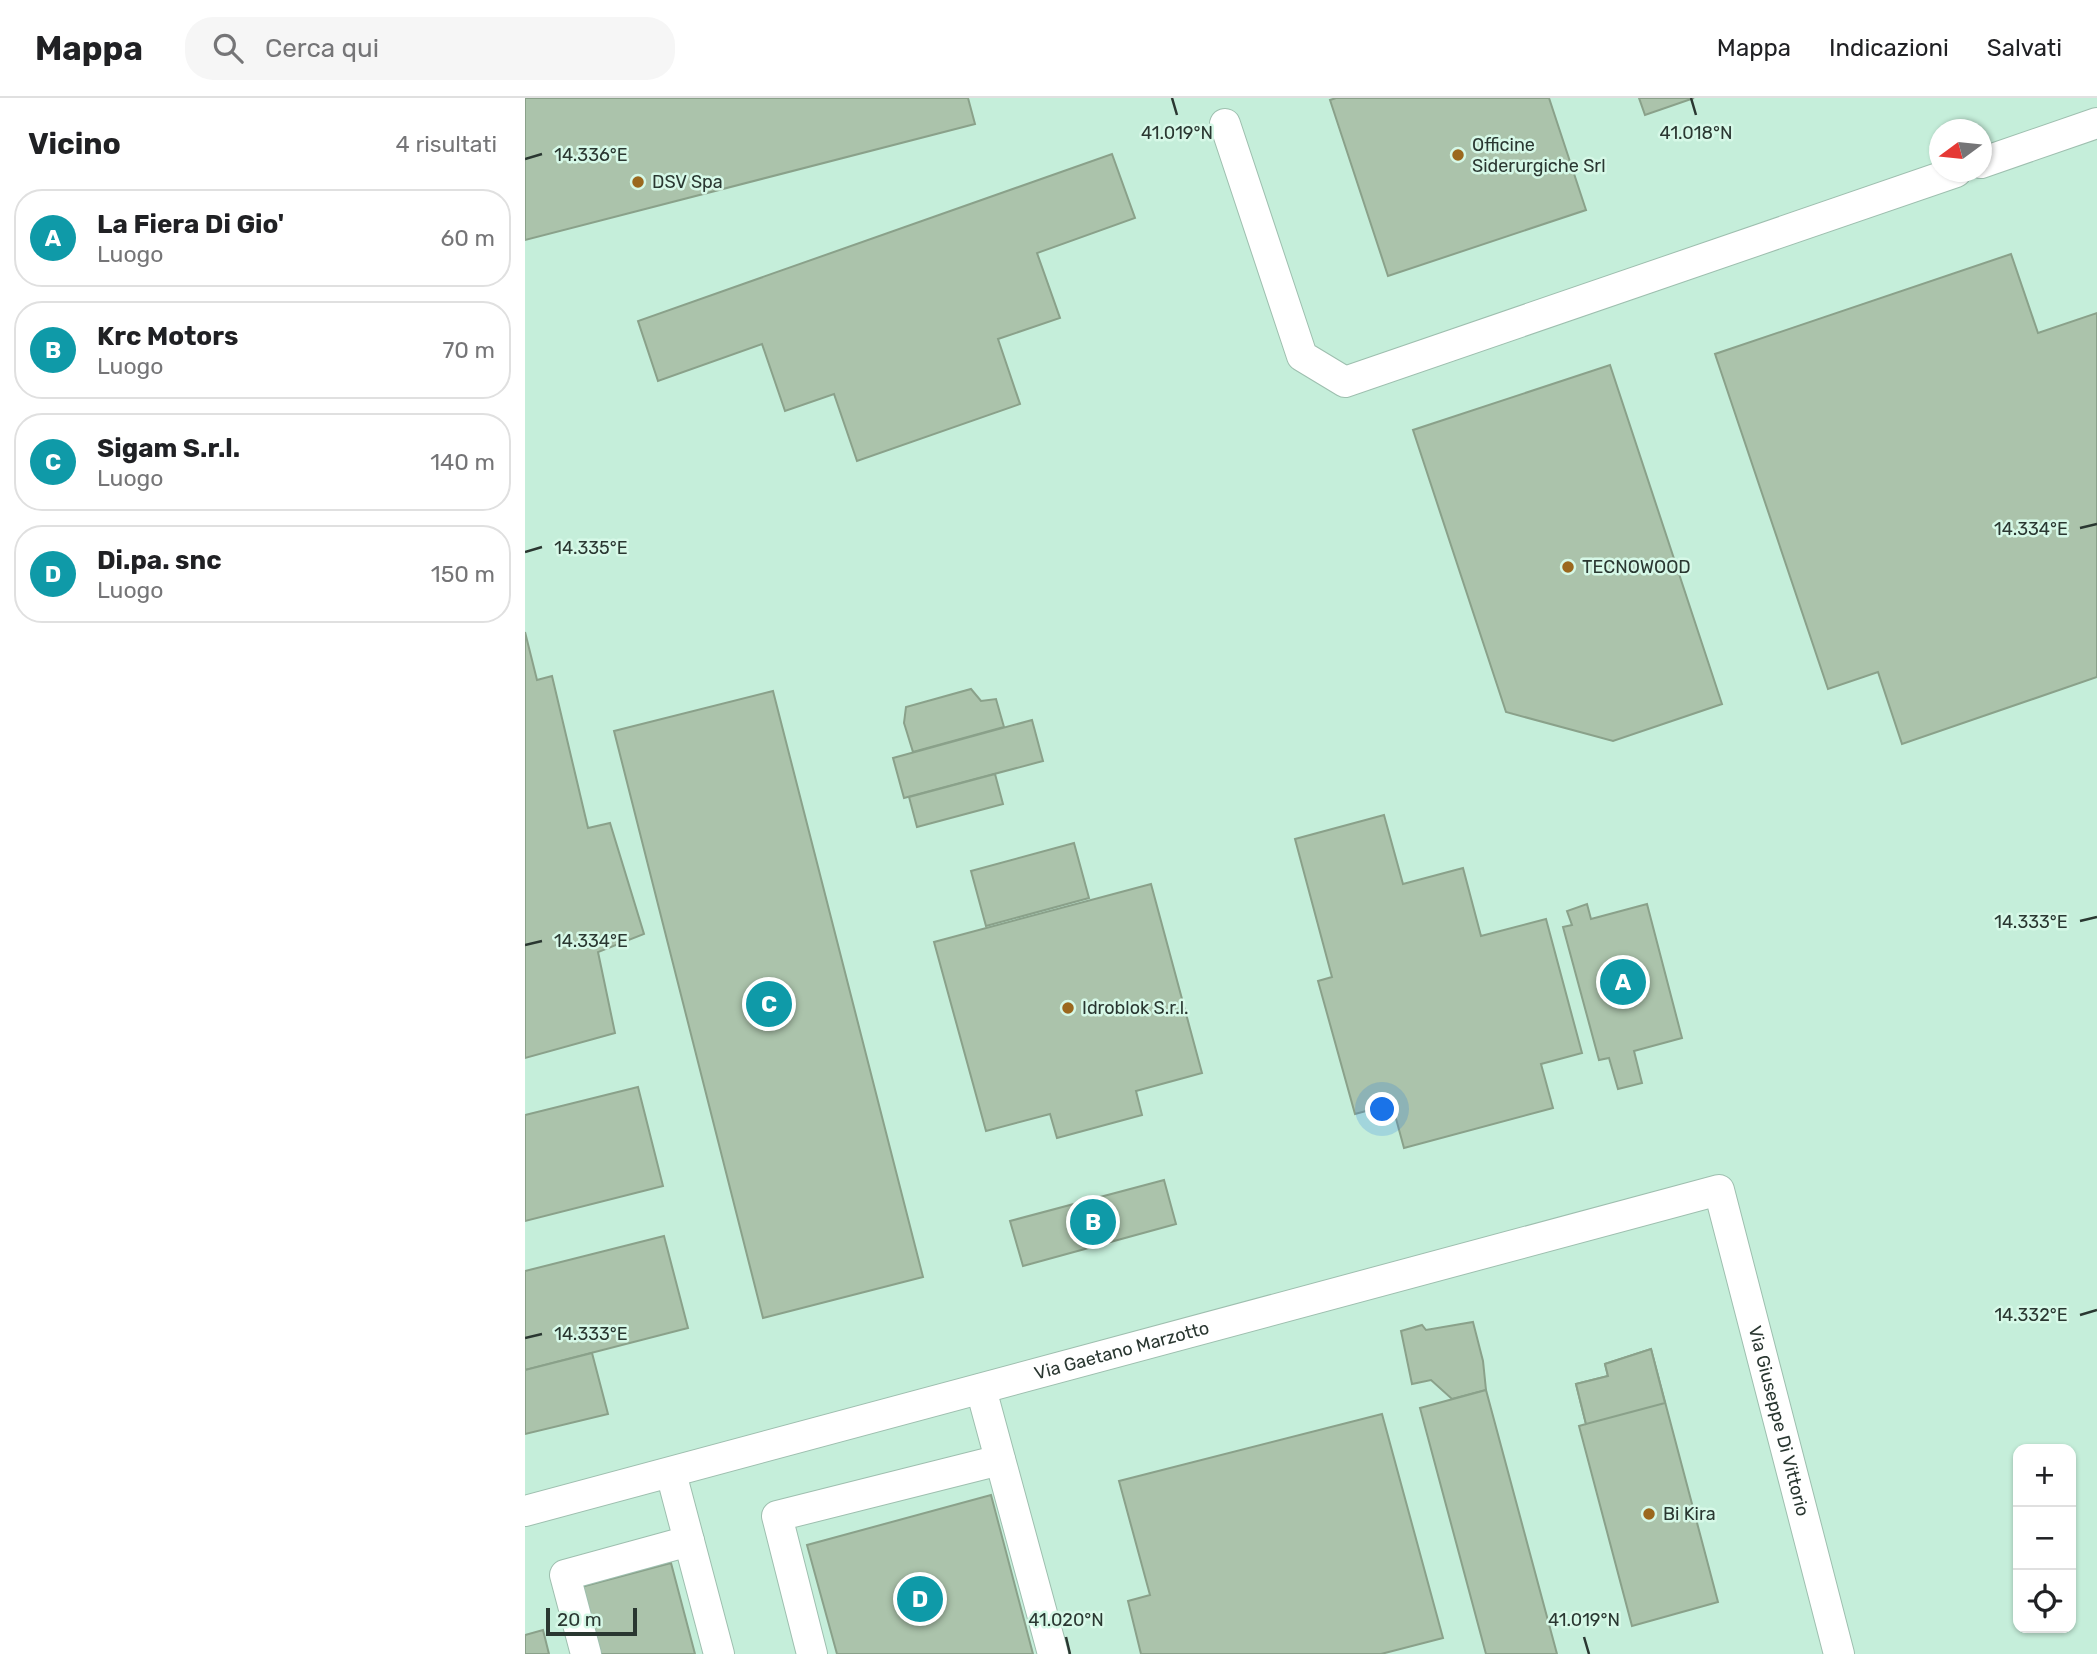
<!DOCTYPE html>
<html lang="it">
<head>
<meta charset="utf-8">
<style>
  :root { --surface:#fff; --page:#f6f6f6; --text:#202124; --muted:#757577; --line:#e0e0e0; --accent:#9b681e }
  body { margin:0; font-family:Rubik,sans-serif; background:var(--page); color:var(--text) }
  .controls { position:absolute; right:21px; bottom:21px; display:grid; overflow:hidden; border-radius:14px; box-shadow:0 2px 5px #0004 }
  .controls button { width:63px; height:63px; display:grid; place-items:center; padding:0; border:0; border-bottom:2px solid var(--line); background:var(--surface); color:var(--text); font:35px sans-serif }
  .compass { position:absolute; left:1404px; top:21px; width:63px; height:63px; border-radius:50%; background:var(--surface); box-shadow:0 2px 5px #0004; rotate:255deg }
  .scale { position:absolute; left:21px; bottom:18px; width:91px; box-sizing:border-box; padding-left:7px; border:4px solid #2a3731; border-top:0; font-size:19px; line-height:24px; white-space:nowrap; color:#2a3731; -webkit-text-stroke:5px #d6f8e7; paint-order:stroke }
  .you { position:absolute; left:858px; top:1012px; width:24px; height:24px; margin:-18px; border:5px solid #fff; border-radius:50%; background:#1a73e8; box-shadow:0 0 0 10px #1a73e833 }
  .badge { display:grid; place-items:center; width:46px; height:46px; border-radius:50%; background:var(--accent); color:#fff; font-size:23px; font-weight:700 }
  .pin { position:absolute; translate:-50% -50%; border:4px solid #fff; box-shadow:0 2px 7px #0006 }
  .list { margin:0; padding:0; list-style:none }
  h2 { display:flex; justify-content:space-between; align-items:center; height:91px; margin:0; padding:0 28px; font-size:30px }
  h2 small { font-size:23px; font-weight:400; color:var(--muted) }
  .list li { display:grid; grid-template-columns:46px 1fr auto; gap:21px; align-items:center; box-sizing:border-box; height:98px; margin:0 14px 14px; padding:0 14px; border:2px solid var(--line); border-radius:28px }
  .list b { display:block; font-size:26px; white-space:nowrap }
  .list p { margin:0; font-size:23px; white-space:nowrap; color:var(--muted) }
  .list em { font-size:23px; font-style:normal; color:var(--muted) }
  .icon { flex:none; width:38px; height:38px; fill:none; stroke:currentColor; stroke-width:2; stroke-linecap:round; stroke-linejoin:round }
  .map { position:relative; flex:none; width:1572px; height:1556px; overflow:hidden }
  header { display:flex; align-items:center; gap:42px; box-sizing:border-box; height:98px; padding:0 35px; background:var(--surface); border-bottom:2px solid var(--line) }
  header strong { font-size:33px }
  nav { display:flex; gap:38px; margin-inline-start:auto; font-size:24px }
  .search { width:490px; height:63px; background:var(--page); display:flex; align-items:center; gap:18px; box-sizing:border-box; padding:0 24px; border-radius:28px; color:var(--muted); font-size:26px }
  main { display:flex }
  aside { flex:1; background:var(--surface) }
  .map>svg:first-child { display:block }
</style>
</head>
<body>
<header>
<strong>Mappa</strong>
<div class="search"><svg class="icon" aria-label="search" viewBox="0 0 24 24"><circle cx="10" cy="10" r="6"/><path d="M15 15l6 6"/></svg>Cerca qui</div>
<nav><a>Mappa</a><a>Indicazioni</a><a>Salvati</a></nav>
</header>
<main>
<aside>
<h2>Vicino<small>4 risultati</small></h2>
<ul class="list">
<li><span class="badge" style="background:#0f9aa8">A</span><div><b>La Fiera Di Gio'</b><p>Luogo</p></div><em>60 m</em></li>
<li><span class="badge" style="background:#0f9aa8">B</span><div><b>Krc Motors</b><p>Luogo</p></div><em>70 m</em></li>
<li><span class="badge" style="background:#0f9aa8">C</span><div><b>Sigam S.r.l.</b><p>Luogo</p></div><em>140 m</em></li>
<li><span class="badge" style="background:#0f9aa8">D</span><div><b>Di.pa. snc</b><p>Luogo</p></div><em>150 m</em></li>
</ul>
</aside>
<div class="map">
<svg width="1572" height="1556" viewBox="0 0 1572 1556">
  <rect width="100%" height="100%" fill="#d6f8e7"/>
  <!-- built -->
  <path fill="#c5eeda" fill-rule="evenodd" d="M0,0H1572V1556H0ZM1414,32H1456V74H1414ZM1493,1351H1546V1530H1493Z"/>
  <!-- building -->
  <g fill="#abc3ab" stroke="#8aa18a" stroke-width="2">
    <path d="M0,0H443L450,26L0,142Z"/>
    <path d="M811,0H1024L1061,112L863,178L805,2Z"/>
    <path d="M1114,0H1169L1120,17Z"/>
    <path d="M587,56L610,120L512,155L535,220L473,241L495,306L332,363L309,296L260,313L237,246L133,283L113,223Z"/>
    <path d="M1486,156L1513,235L1572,215V579L1377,646L1353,574L1303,591L1190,256Z"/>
    <path d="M1085,267L1197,606L1088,643L981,614L888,332Z"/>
    <path d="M0,534L12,582L27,578L63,730L85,725L119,836L73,854L90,935L0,960Z"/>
    <path d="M446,591L456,603L471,601L479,629L388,654L379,625L381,609Z"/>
    <path d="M248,593L398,1179L238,1220L89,633Z"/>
    <path d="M507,622L518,663L379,700L368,660Z"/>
    <path d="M470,676L478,706L392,729L384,699Z"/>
    <path d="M859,717L878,786L938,770L956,838L1021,821L1057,955L1016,966L1028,1010L879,1050L867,1006L830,1016L793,883L807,879L770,741Z"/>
    <path d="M549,745L564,800L461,828L446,773Z"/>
    <path d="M626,786L677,975L611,993L617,1017L532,1040L525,1016L461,1033L409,844Z"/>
    <path d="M1062,806L1066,821L1122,806L1157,940L1109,953L1117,985L1093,991L1084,960L1074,962L1038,829L1047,827L1042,813Z"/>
    <path d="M113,989L138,1088L0,1123V1017Z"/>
    <path d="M639,1082L651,1126L498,1168L485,1123Z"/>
    <path d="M139,1138L163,1230L0,1272V1173Z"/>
    <path d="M948,1224L958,1263L961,1292L927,1301L906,1282L887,1286L876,1233L897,1227L901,1232Z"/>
    <path d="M1126,1251L1193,1504L1107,1528L1054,1328L1061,1326L1051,1286L1083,1278L1080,1266Z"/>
    <path d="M1126,1251L1140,1305L1061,1326L1051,1286L1083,1278L1080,1266Z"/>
    <path d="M67,1255L83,1316L0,1336V1272Z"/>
    <path d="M961,1292L1032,1556H961L895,1310Z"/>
    <path d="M857,1316L918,1540L856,1556H616L603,1503L625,1497L594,1383Z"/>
    <path d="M466,1397L508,1556H312L282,1447Z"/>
    <path d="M146,1465L170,1556H74L56,1489Z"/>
    <path d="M18,1532L24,1556H0V1537Z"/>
  </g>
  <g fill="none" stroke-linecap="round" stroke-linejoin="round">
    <defs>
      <g id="minor">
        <path d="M700,26L777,258L820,284L1431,74"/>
        <path d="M1456,65L1572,25"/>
        <path d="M456,1291L528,1556"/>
        <path d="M146,1375L194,1556"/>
        <path id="s1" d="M0,1413L1194,1092L1314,1556"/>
        <path d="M61,1556L40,1477L164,1443"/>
        <path d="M287,1556L252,1418L475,1362"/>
      </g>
    </defs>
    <!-- minor casing -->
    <use href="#minor" stroke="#9ebfaf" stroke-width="32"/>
    <!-- minor -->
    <use href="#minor" stroke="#fff" stroke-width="30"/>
  </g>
  <!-- ticks -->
  <path fill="none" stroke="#2a3731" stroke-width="2.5" d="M647,0L652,17M1166,0L1171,17M0,61L17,56M1555,430L1572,426M0,454L17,449M1555,823L1572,819M0,847L17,843M1555,1217L1572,1212M0,1240L17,1236M541,1539L545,1556M1059,1539L1064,1556"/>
  <!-- markers -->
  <g fill="#9b681e" stroke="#d6f8e7" stroke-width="2.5">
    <circle cx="933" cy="57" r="7"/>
    <circle cx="113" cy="84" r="7"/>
    <circle cx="1043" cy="469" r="7"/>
    <circle cx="543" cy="910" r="7"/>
    <circle cx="1124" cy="1416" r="7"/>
  </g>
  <g text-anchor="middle" stroke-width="5" stroke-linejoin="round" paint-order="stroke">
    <!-- poi labels -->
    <g font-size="18" fill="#2a3731" stroke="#d6f8e7" text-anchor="start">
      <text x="947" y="53">Officine<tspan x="947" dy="21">Siderurgiche Srl</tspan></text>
      <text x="127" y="90">DSV Spa</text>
      <text x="1057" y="475">TECNOWOOD</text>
      <text x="557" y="916">Idroblok S.r.l.</text>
      <text x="1138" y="1422">Bi Kira</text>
    </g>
    <!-- street labels -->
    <g font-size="18" fill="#2a3731" stroke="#d6f8e7">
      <text dy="6" stroke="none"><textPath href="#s1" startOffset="618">Via Gaetano Marzotto</textPath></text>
      <text dy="6" stroke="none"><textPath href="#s1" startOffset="1475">Via Giuseppe Di Vittorio</textPath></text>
    </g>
  </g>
  <g font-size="18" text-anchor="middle" fill="#2a3731" stroke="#d6f8e7" stroke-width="5" stroke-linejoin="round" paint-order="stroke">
    <text x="652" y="41">41.019°N</text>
    <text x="1171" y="41">41.018°N</text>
    <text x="66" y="63">14.336°E</text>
    <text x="1506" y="437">14.334°E</text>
    <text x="66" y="456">14.335°E</text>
    <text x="1506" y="830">14.333°E</text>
    <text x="66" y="849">14.334°E</text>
    <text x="1506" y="1223">14.332°E</text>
    <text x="66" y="1242">14.333°E</text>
    <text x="541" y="1528">41.020°N</text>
    <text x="1059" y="1528">41.019°N</text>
  </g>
</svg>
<div class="controls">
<button>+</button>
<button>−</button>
<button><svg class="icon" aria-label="locate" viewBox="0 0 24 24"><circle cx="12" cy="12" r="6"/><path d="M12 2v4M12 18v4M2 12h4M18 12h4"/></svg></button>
</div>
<svg class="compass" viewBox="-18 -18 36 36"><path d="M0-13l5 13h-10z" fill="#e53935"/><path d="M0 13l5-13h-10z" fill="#757577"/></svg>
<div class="scale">20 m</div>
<div class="you"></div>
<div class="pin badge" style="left:1098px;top:884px;background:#0f9aa8">A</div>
<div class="pin badge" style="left:568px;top:1124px;background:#0f9aa8">B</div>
<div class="pin badge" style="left:244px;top:906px;background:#0f9aa8">C</div>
<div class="pin badge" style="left:395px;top:1501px;background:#0f9aa8">D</div>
</div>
</main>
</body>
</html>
